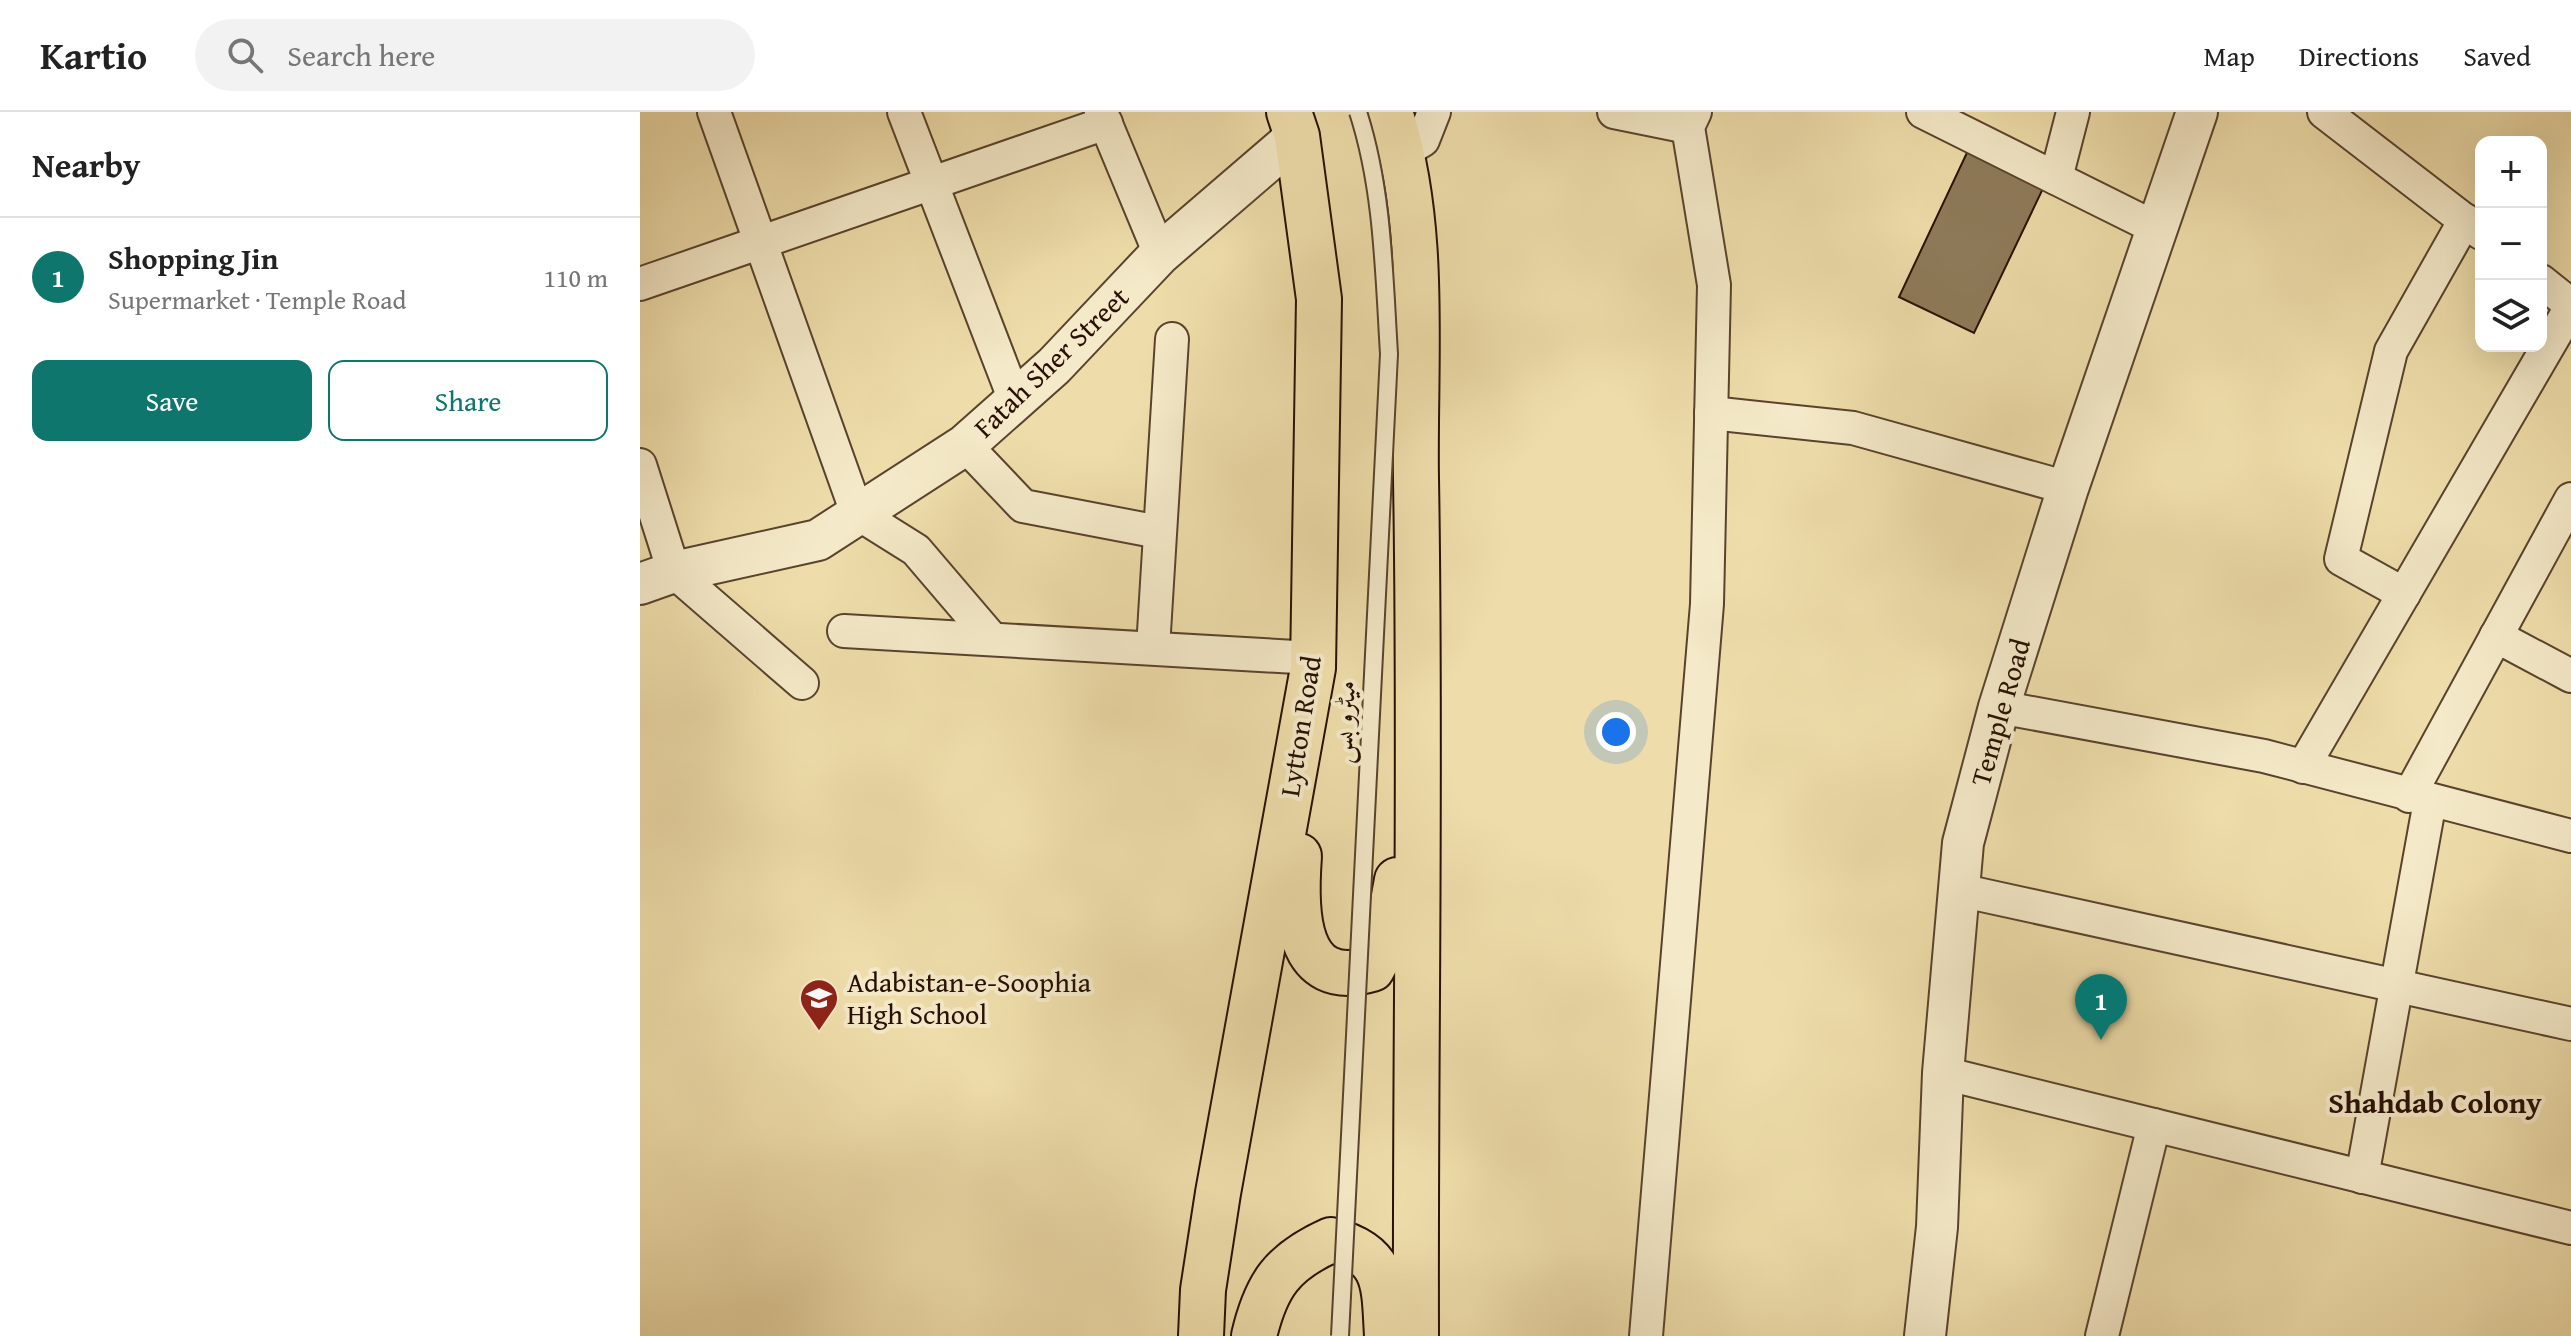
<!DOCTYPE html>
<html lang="en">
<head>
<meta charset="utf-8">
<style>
  :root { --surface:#fff; --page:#f2f2f2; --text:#222; --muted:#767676; --line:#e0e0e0; --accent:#0f766e }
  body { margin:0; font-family:"Gentium Book Plus",Amiri,serif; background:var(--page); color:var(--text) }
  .controls { position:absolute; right:24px; top:24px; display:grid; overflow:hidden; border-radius:16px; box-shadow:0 8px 32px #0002 }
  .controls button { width:72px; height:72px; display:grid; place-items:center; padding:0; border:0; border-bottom:2px solid var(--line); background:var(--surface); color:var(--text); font:40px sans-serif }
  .you { position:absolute; left:976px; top:620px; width:28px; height:28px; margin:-20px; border:6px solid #fff; border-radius:50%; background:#1a73e8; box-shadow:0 0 0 12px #1a73e833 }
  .badge { display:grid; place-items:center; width:52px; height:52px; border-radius:50%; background:var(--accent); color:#fff; font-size:26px; font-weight:700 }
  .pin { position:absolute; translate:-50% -66px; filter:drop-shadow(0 2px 4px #0008) }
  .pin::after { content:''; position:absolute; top:42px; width:28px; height:24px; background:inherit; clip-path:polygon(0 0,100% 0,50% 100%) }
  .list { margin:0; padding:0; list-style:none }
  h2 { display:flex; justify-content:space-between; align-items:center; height:104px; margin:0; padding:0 32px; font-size:34px }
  h2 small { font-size:26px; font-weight:400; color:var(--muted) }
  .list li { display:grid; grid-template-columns:52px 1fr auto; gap:24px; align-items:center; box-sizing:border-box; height:120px; padding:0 32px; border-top:2px solid var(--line) }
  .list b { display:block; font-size:30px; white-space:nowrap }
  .list p { margin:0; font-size:26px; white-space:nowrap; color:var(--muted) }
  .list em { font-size:26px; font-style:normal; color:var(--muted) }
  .actions { display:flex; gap:16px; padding:24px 32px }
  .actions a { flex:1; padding:18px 0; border:2px solid var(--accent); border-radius:16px; text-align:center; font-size:28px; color:var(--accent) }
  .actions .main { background:var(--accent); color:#fff }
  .icon { flex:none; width:44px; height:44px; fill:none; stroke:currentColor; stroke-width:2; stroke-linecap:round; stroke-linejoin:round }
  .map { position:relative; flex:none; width:1931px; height:1224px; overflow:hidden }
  header { display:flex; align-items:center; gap:48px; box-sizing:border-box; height:112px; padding:0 40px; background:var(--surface); border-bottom:2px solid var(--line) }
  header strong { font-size:38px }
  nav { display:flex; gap:44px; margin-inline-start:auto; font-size:28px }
  .search { width:560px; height:72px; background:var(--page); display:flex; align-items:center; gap:20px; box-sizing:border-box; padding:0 28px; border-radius:44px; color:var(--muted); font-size:30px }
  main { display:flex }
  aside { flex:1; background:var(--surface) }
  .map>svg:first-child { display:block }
</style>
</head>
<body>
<header>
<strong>Kartio</strong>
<div class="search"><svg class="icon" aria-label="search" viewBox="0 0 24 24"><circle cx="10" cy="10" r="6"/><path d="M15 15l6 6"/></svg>Search here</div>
<nav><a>Map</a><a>Directions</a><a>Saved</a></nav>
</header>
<main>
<aside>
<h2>Nearby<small></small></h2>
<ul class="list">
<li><span class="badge">1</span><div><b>Shopping Jin</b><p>Supermarket · Temple Road</p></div><em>110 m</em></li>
</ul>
<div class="actions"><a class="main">Save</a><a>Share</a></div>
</aside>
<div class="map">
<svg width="1931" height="1224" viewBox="0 0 1931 1224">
  <rect width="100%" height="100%" fill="#eda"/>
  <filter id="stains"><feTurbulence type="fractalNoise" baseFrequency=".0025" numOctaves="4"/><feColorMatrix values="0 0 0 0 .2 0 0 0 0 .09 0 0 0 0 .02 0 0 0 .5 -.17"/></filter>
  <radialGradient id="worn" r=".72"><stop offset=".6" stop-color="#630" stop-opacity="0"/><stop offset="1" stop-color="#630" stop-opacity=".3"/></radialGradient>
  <!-- building -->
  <path fill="#8e7b5a" stroke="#271003" stroke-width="2" d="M1332,30L1408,66L1334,221L1259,185Z"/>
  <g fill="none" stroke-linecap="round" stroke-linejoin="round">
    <defs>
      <g id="minor">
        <path d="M74,0L217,401L276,438L352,527"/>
        <path d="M264,0L376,291"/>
        <path d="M461,0L520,142"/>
        <path d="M974,0L1048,15"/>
        <path d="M1283,0L1516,116"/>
        <path d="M1684,0L1841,121"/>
        <path d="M763,40L783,28L794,0"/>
        <path d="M1416,66L1433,0"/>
        <path d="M1901,169L1931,193"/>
        <path d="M0,172L466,11"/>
        <path d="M1071,301L1213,316L1428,376"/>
        <path d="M325,333L383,394L519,420"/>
        <path d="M0,353L34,460L162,571"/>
        <path d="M1764,482L1701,447L1751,239L1825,108"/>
        <path d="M204,519L673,546"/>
        <path d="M1856,524L1931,564"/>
        <path d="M513,536L532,227"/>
        <path d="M1359,595L1624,644L1931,724"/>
        <path d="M1663,655L1931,195"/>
        <path d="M1769,684L1931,387"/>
        <path d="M1319,778L1931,912"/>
        <path d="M1303,961L1931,1116"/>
        <path d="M1722,1065L1790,689"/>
        <path d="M1006,1224L1067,492L1074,173L1048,15L1055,0"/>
        <path d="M1462,1224L1514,1013"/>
      </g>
      <g id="tertiary">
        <path d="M0,472L34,460L178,428L325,333L414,254L520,142L657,24"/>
        <path d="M1285,1224L1297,1115L1303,961L1323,731L1359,595L1428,376L1557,0"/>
      </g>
      <g id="primary">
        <path d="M750,0C788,115 774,247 776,367C781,653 775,938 776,1224"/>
        <path d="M659,744C655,797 654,880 732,857L745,833L757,768"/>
        <path d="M561,1224L563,1178L578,1081L673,556L679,187L657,24L649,0"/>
        <path d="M614,1224C626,1173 642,1150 691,1128C748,1142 744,1174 747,1224"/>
      </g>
    </defs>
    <!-- minor casing -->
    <use href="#minor" stroke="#59432d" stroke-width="36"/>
    <!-- tertiary casing -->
    <use href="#tertiary" stroke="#59432d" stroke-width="44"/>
    <!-- primary casing -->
    <use href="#primary" stroke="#271003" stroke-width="48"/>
    <!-- minor -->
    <use href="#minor" stroke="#f4e9c8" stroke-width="32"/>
    <!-- tertiary -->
    <use href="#tertiary" stroke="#f4e9c8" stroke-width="40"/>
    <!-- primary -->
    <use href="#primary" stroke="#eda" stroke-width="44"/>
    <defs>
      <path id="service-bridge" d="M700,1224L749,242C744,162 743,77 718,0"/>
    </defs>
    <!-- service-bridge casing -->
    <use href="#service-bridge" stroke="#59432d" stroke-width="20" stroke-linecap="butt"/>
    <!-- service-bridge -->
    <use href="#service-bridge" stroke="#f4e9c8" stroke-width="16"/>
  </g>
  <!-- icons -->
  <defs>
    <symbol id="school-pin" viewBox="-11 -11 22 30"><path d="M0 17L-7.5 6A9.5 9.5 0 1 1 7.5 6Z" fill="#8f2418" stroke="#f4e9c8"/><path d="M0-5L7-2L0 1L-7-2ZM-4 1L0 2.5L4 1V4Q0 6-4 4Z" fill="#fff"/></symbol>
  </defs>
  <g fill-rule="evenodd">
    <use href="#school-pin" x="157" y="864" width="44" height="60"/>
  </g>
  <g text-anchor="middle" stroke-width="8" stroke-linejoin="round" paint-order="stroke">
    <!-- street labels -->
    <g font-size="28" fill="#271003" stroke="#f4e9c8">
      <text transform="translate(411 250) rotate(-44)" y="10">Fatah Sher Street</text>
      <text transform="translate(1360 600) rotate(-74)" y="10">Temple Road</text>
      <text transform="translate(703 610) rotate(-87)" y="10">میٹرو بس</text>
      <text transform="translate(660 614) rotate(-81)" y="10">Lytton Road</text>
    </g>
    <!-- poi labels -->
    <g font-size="28" fill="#271003" stroke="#f4e9c8" text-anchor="start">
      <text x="207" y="880">Adabistan-e-Soophia<tspan x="207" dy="32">High School</tspan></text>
    </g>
    <!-- neighbourhood labels -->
    <g font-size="30" font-weight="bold" fill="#271003" stroke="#f4e9c8">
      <text x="1795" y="1001">Shahdab Colony</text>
    </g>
  </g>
  <rect width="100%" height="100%" filter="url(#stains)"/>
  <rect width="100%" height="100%" fill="url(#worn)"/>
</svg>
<div class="controls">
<button>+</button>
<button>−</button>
<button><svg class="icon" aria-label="layers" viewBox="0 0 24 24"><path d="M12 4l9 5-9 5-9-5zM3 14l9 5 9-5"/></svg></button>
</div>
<div class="you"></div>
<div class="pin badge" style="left:1461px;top:928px">1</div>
</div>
</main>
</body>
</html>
